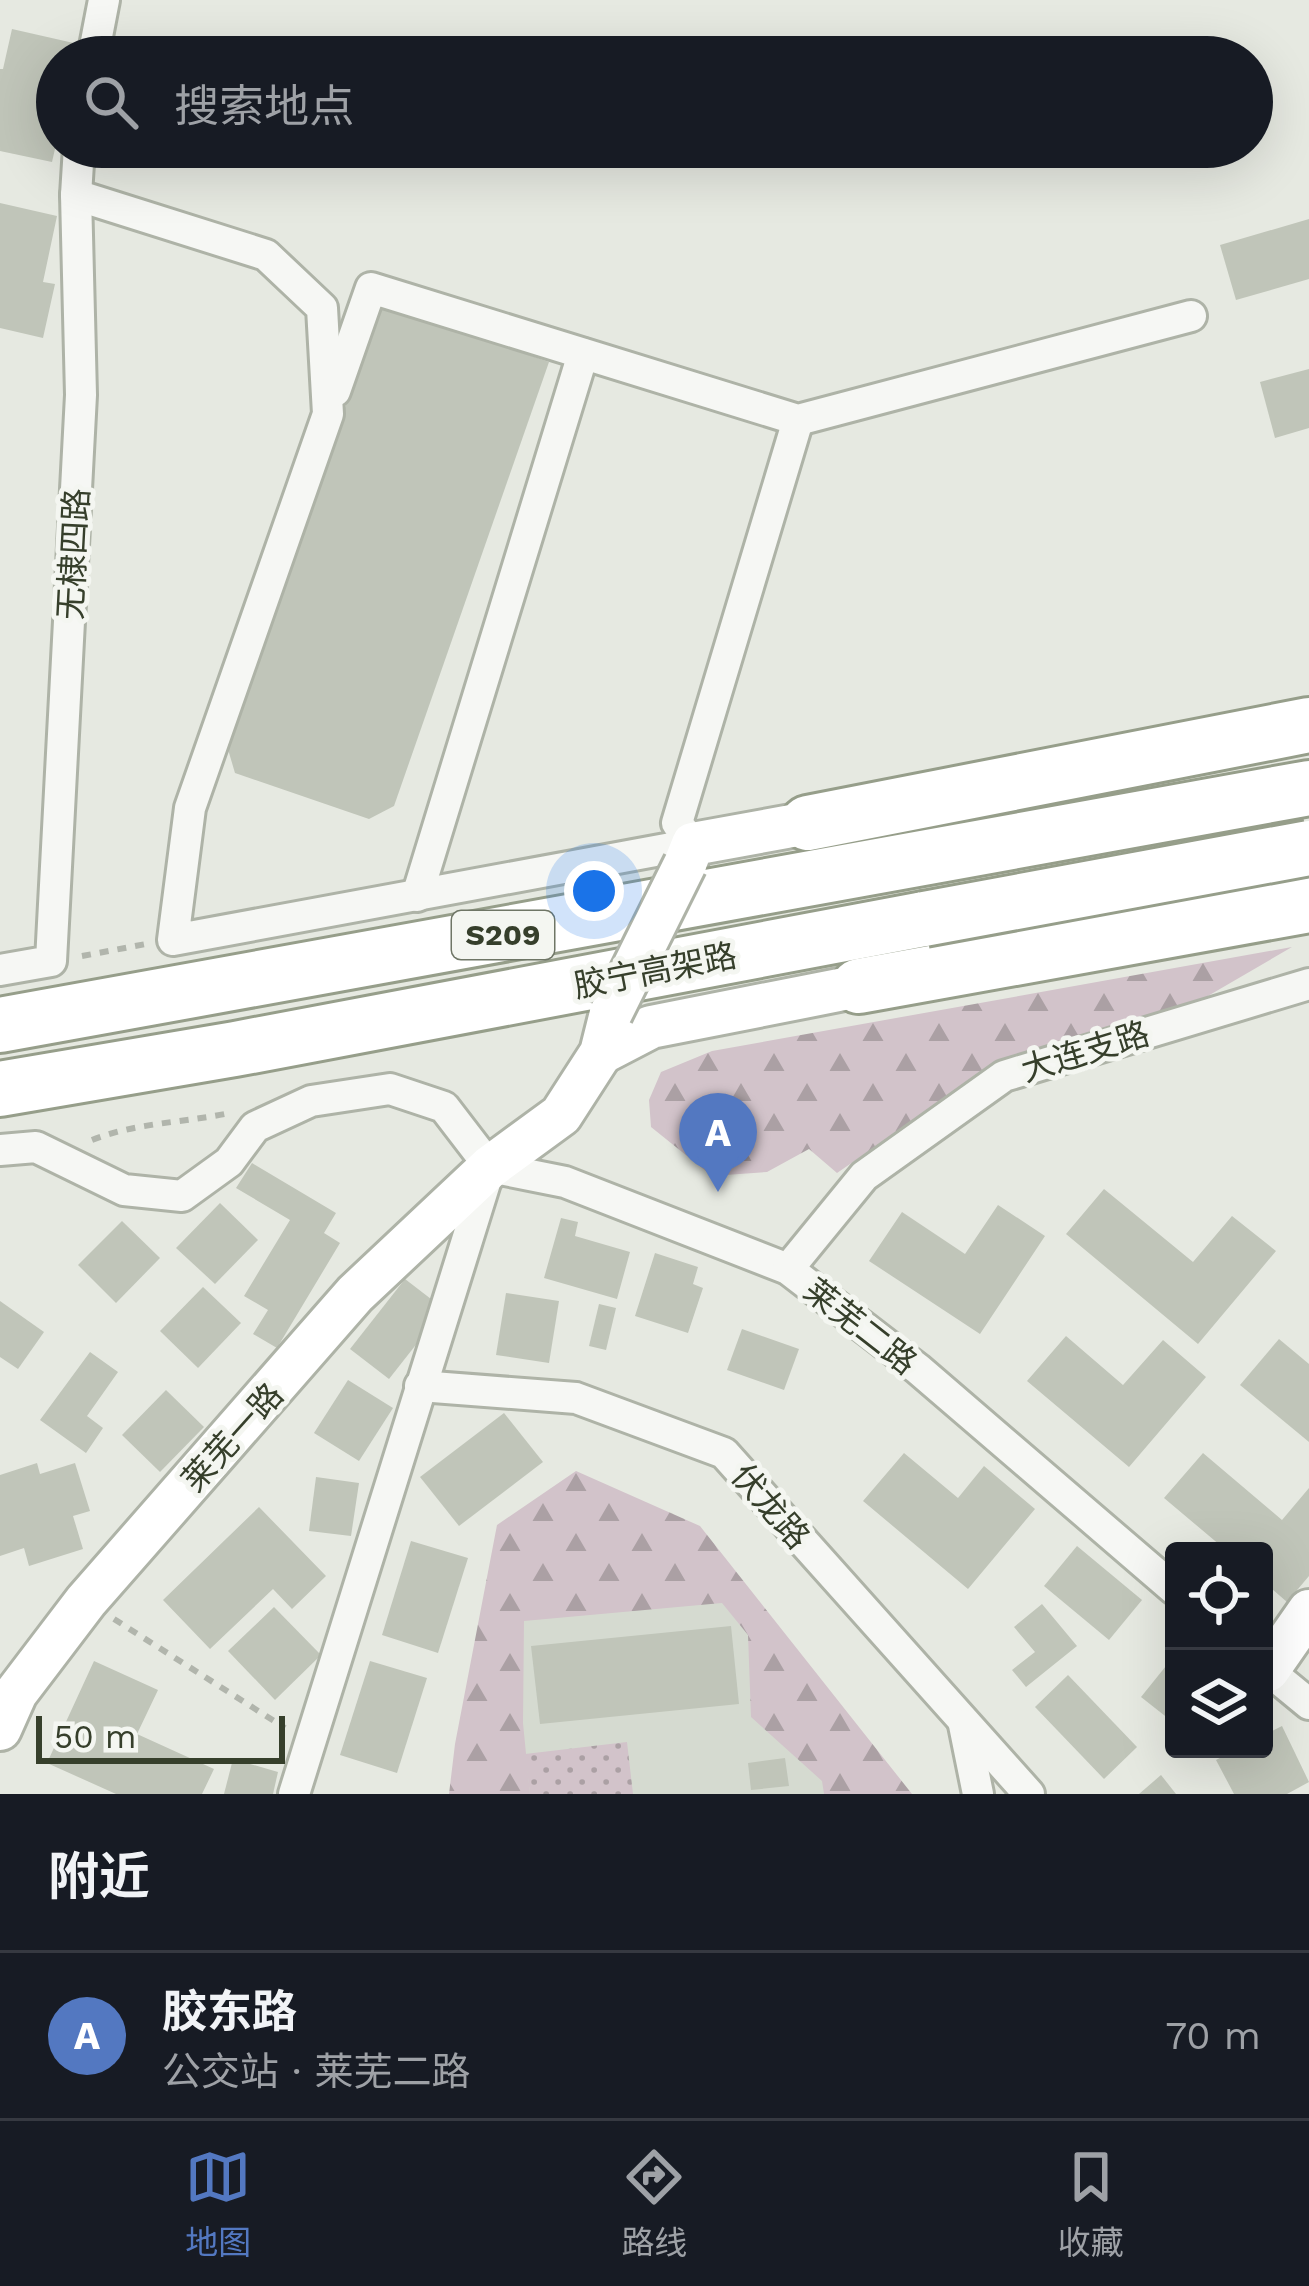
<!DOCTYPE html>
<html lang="zh">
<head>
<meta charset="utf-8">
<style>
  :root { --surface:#171b24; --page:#242831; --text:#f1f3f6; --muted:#9ea1a6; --line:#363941; --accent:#5378c1 }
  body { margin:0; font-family:"Work Sans","Noto Sans SC",sans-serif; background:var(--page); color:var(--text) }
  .controls { position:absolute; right:36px; bottom:36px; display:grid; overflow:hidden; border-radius:12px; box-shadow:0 12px 48px #0002 }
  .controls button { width:108px; height:108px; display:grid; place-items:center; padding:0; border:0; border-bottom:3px solid var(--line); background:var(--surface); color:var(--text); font:60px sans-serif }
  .scale { position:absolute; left:36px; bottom:30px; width:249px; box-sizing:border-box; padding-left:12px; border:6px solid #363f2b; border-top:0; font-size:33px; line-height:42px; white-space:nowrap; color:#363f2b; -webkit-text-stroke:9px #f4f6f1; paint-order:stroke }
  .you { position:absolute; left:594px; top:891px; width:42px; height:42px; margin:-30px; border:9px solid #fff; border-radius:50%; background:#1a73e8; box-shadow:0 0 0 18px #1a73e833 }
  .badge { display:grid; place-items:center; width:78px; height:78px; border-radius:50%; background:var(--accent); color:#fff; font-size:39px; font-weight:700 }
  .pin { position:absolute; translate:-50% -99px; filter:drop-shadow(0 3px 6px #0008) }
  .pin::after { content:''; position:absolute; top:63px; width:42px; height:36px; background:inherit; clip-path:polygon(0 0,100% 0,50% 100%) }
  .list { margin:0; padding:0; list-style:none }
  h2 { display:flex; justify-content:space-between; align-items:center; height:156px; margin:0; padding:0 48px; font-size:51px }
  h2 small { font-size:39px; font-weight:400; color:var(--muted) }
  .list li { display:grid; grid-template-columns:78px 1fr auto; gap:36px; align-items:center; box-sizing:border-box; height:168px; padding:0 48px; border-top:3px solid var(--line) }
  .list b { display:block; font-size:45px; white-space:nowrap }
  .list p { margin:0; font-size:39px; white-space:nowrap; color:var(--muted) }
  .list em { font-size:39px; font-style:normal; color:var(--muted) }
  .icon { flex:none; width:66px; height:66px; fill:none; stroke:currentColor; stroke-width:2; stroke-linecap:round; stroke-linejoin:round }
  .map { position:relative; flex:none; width:1309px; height:1794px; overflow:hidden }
  .search { position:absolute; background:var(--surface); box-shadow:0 12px 48px #0002; left:36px; right:36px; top:36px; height:132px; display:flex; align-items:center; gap:30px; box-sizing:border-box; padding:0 42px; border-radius:66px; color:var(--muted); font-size:45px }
  .sheet { height:324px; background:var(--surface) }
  nav { display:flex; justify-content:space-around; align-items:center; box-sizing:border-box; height:168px; border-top:3px solid var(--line); background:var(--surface); font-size:33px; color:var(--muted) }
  nav a { display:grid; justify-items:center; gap:6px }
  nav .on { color:var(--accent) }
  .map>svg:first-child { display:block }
</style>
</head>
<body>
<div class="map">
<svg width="1309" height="1794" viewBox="0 0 1309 1794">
  <defs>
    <pattern id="grass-dots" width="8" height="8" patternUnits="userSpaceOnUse" patternTransform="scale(3)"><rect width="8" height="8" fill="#d2c3ca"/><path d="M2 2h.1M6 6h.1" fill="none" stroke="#aba0a4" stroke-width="1.8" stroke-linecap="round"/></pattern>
    <pattern id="forest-firs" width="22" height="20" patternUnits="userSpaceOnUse" patternTransform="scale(3)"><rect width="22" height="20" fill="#d2c3ca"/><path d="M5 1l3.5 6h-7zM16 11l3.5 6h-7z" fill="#aba0a4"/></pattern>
  </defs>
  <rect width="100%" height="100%" fill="#e6e9e1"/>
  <!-- built -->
  <path fill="#d5dad0" d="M551,1488L672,1513L741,1581L856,1794H457Z"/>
  <!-- grass -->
  <path fill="url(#grass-dots)" d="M627,1742L633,1794H530L525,1754Z"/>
  <!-- forest -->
  <g fill="url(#forest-firs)">
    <path d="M1292,947L1201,1000L993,1066L837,1173L809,1149L767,1172L712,1176L651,1127L649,1100L661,1072L712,1051Z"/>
    <path d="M576,1471L700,1526L912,1794H824L822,1781L751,1717L748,1635L722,1603L524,1621L523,1723L530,1794H449L455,1744L497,1525Z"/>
  </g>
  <!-- building -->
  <g fill="#c0c5b9">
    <path d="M12,29L78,44L75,57H57V140L52,162L0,151V69H3Z"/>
    <path d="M0,203L57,216L43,282L55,284L43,338L0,328Z"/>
    <path d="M1309,219V279L1236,300L1220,245Z"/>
    <path d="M381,304L549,362L394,806L369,819L235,773L227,746Z"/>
    <path d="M1309,369V428L1275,438L1260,382Z"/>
    <path d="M252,1163L336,1213L324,1233L340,1243L277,1348L253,1334L268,1310L244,1296L290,1220L236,1188Z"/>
    <path d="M1104,1189L1193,1262L1232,1216L1276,1251L1198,1344L1066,1234Z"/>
    <path d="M220,1203L258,1240L215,1284L176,1248Z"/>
    <path d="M998,1205L1045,1236L980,1334L869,1261L902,1212L965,1254Z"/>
    <path d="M561,1218L578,1222L575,1236L630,1252L617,1299L544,1278Z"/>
    <path d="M122,1221L160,1258L116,1303L78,1265Z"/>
    <path d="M655,1253L698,1267L693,1284L703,1288L688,1333L635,1316Z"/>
    <path d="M405,1279L444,1309L389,1379L350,1349Z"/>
    <path d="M203,1287L241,1323L198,1368L160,1331Z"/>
    <path d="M506,1293L559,1301L549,1363L496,1355Z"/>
    <path d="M0,1301L44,1332L18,1369L0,1357Z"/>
    <path d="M599,1304L616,1308L606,1350L589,1346Z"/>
    <path d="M742,1329L799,1349L784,1390L727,1370Z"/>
    <path d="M1066,1336L1123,1385L1163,1340L1206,1377L1129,1467L1027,1381Z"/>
    <path d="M1279,1339L1309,1364V1442L1240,1385Z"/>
    <path d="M90,1352L118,1372L87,1416L103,1428L86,1453L40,1420Z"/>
    <path d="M348,1380L393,1408L359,1461L314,1433Z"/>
    <path d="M166,1390L204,1427L160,1472L122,1435Z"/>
    <path d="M504,1413L543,1462L459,1526L420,1477Z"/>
    <path d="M904,1453L958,1498L984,1466L1035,1509L968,1589L863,1501Z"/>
    <path d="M1203,1453L1282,1520L1309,1488V1576L1287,1602L1264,1582V1551H1227L1164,1498Z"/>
    <path d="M37,1463L40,1474L75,1463L90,1511L73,1516L83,1549L29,1566L24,1548L0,1556V1475Z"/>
    <path d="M316,1477L359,1483L351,1536L309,1531Z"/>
    <path d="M259,1507L326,1576L292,1609L273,1589L210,1649L163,1600Z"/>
    <path d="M411,1541L468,1558L438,1653L382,1635Z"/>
    <path d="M1077,1546L1142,1600L1109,1640L1044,1586Z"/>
    <path d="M1042,1604L1077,1646L1026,1687L1012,1670L1035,1652L1014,1627Z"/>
    <path d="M274,1607L321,1655L275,1700L228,1651Z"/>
    <path d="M731,1626L739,1704L540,1724L531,1646Z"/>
    <path d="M1174,1656V1723L1141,1697Z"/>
    <path d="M94,1661L158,1690L137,1734L214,1769L202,1794H116L47,1763Z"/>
    <path d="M370,1661L427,1678L397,1773L340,1755Z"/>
    <path d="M1068,1675L1137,1747L1104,1779L1035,1707Z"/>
    <path d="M1282,1726L1309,1782L1287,1794H1234L1216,1760L1237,1749H1264V1735Z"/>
    <path d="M785,1758L789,1786L751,1790L748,1763Z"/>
    <path d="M233,1759L278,1772L273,1794H224Z"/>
    <path d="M1161,1775L1176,1794H1139Z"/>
  </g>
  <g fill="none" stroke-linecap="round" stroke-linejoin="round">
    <defs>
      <g id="street">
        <path d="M93,57L104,0"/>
        <path d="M76,195L266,255L322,308L328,414L190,808L173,940L693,844L677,823L798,420"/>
        <path d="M335,391L371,288L798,420L1191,316"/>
        <path d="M417,896L583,354"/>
        <path d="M0,970L51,961L81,395L76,195L79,147"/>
        <path d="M0,1150L36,1147L124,1190L182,1196L229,1162L255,1127L311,1101L390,1089L444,1107L490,1167"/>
        <path d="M490,1167L565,1182L788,1269L918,1369L1174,1589"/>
        <path d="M788,1269L864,1176L1004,1076L1309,984"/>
        <path d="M420,1386L576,1398L724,1453L1029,1794"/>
        <path d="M1264,1667L1309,1704"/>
        <path d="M964,1725L978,1794"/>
        <path d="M294,1794L489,1170"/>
      </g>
      <g id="secondary">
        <path d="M685,864L693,844L808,823"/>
        <path d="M601,1053L651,1027L859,986"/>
        <path d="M1268,1670L1309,1611"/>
        <path d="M0,1729L16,1693L86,1601L355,1294L490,1167L561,1115L601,1053L611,1013"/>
      </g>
      <g id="highway">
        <path d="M808,823L1309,725"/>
        <path d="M859,986L1309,905"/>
        <path d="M0,1025L1309,788"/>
        <path d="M0,1089L235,1049L924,919"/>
      </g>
    </defs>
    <!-- street casing -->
    <use href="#street" stroke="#aeb3a7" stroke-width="36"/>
    <!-- secondary casing -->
    <use href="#secondary" stroke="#aeb3a7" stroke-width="48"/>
    <!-- highway casing -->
    <use href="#highway" stroke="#969e8a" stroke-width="60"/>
    <!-- path -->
    <g stroke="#b1b5ac" stroke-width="6" stroke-dasharray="9 9" stroke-linecap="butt">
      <path d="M82,956L146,944"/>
      <path d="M92,1140C135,1123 179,1123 225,1114"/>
      <path d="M114,1619L285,1728"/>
    </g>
    <!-- street -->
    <use href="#street" stroke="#f6f7f4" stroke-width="30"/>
    <!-- secondary -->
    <use href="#secondary" stroke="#fff" stroke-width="42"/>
    <!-- highway -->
    <use href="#highway" stroke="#fff" stroke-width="54"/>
    <defs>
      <path id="secondary-bridge" d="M611,1013L685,864"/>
      <path id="highway-bridge" d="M924,919L1309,848"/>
    </defs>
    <!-- secondary-bridge casing -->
    <use href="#secondary-bridge" stroke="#aeb3a7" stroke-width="48" stroke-linecap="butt"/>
    <!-- highway-bridge casing -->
    <use href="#highway-bridge" stroke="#969e8a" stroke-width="60" stroke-linecap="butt"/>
    <!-- secondary-bridge -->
    <use href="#secondary-bridge" stroke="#fff" stroke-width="42"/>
    <!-- highway-bridge -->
    <use href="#highway-bridge" stroke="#fff" stroke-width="54"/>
  </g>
  <g text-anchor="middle" stroke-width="10" stroke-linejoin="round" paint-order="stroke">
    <!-- shield labels -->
    <rect fill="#f4f6f1" stroke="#6f7666" stroke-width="3" x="452" y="911" width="102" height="48" rx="9"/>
    <g font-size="30" font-weight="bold" fill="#363f2b">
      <text x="503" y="945">S209</text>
    </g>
    <!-- street labels -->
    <g font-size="33" fill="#363f2b" stroke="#f4f6f1">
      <text transform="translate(73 554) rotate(-87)" y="12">无棣四路</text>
      <text transform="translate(655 970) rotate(-11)" y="12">胶宁高架路</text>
      <text transform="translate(1085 1051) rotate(-17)" y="12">大连支路</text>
      <text transform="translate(861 1326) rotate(38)" y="12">莱芜二路</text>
      <text transform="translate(232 1437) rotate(-48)" y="12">莱芜一路</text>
      <text transform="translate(771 1506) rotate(49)" y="12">伏龙路</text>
    </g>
  </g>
</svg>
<div class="controls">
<button><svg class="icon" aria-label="locate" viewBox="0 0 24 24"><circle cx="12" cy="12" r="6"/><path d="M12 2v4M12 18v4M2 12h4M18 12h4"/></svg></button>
<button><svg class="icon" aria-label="layers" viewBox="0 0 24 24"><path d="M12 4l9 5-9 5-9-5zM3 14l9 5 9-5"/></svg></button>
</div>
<div class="scale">50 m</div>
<div class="you"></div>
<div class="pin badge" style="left:718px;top:1192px">A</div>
<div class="search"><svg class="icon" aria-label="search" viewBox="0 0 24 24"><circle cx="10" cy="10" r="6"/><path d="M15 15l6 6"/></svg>搜索地点</div>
</div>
<section class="sheet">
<h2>附近<small></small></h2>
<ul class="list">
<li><span class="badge">A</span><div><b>胶东路</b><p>公交站 · 莱芜二路</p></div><em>70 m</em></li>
</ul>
</section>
<nav>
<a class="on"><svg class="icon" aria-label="map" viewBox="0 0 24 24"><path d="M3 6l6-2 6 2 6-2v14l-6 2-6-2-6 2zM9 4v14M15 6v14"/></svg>地图</a>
<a><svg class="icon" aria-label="directions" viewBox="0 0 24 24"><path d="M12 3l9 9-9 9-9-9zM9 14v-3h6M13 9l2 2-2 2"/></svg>路线</a>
<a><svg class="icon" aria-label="saved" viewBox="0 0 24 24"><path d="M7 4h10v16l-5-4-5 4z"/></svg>收藏</a>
</nav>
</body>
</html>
